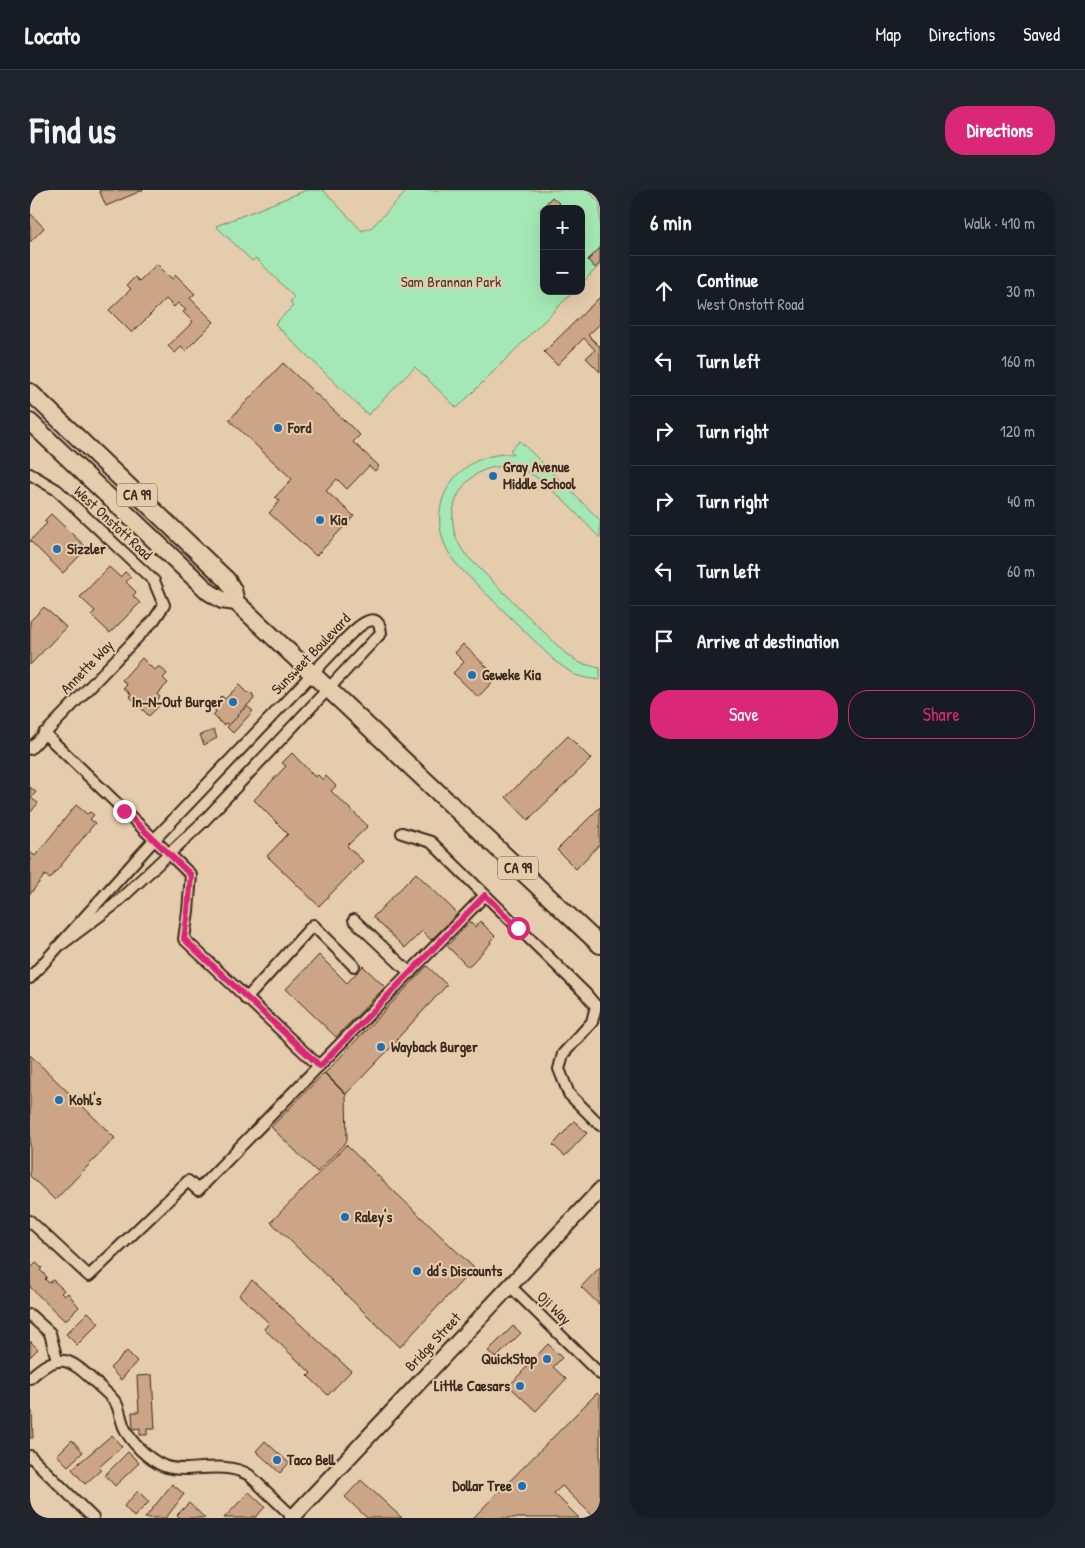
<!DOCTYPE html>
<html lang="en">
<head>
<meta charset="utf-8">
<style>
  :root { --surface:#171b24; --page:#20242c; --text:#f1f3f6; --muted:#9ea1a6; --line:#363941; --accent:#db2777 }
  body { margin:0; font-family:"Patrick Hand",sans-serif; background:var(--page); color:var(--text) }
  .controls { position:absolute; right:15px; top:15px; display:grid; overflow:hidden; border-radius:10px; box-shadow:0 5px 20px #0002 }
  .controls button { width:45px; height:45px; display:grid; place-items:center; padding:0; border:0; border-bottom:1px solid var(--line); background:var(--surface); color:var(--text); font:25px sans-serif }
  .stop { position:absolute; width:15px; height:15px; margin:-11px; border:4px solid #db2777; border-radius:50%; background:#fff }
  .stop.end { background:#db2777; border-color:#fff; box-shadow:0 1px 5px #0008 }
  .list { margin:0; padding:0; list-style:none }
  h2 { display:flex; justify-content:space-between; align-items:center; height:65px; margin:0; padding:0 20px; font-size:21px }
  h2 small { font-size:16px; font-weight:400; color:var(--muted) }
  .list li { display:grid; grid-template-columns:32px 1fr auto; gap:15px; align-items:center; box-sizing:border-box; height:70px; padding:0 20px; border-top:1px solid var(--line) }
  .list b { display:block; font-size:19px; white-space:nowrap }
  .list p { margin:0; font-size:16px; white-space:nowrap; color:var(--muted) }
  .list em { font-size:16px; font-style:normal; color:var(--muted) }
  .actions { display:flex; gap:10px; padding:15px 20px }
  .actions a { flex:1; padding:11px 0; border:1px solid var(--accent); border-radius:20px; text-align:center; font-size:18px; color:var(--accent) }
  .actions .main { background:var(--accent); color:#fff }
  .icon { flex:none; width:28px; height:28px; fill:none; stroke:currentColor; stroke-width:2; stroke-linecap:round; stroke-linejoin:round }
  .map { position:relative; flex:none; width:570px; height:1328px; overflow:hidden; border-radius:20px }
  header { display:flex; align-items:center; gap:30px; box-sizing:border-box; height:70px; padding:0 25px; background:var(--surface); border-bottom:1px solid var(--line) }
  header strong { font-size:24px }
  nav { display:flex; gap:28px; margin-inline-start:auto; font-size:18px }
  .intro { display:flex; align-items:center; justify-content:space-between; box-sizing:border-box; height:120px; padding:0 30px }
  h1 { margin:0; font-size:35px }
  .button { padding:12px 22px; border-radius:20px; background:var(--accent); color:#fff; font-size:18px; font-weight:700 }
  main { display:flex; gap:30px; padding:0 30px }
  aside { flex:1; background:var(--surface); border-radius:20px; box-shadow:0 5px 20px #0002 }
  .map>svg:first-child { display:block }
</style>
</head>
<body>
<header>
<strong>Locato</strong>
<nav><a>Map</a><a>Directions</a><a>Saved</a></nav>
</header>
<div class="intro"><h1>Find us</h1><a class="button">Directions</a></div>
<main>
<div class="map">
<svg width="570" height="1328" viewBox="0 0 570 1328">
  <rect width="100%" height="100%" fill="#e5ccad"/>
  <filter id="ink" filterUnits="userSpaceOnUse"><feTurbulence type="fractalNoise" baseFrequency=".02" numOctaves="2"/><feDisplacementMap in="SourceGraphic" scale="10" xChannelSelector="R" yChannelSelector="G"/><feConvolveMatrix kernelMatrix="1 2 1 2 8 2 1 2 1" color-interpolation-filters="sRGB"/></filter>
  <g filter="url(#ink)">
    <!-- green -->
    <g fill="#a4e9b5" stroke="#708a6a">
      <path d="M277,0H293L332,41L342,37L378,0H557L570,13V75L551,94V19H514V101H544L427,218L385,177L338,225L245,134L263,116L260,112L264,107L226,68L222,71L186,36Z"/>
      <path d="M490,251L570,330V348C552,330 513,285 490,279C436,263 401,326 438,367L535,463L550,473L570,478V490L556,488L545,485L526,472L429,377C386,328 419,261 484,264L480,260Z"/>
    </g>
    <!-- building -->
    <g fill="#cba585" stroke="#3b2a1e">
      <path d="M69,0H113L76,16Z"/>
      <path d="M522,7L530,14L525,19H514V24L510,20Z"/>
      <path d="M0,23L14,38L0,52Z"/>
      <path d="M570,58V73L565,78L558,70Z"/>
      <path d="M127,74L142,89L146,85L165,104L160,108L184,132L155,161L151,157L145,163L138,156L163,132L153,122L156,120L148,113L144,117L136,109L102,143L79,120L101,99L97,95L105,87L109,91Z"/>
      <path d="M570,107V134L558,145L569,156L570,155V182L556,168L565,160L554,148L527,175L514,162Z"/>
      <path d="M253,173L330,245L323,252L349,276L345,281L339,276L317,299L307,289L296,301L324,326L286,366L239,323L250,311L245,307L262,289L199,230Z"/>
      <path d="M21,324L57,358L33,383L0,351L17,333L14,331Z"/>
      <path d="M79,377L90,387L95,382L101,387L96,392L106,402L103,406L110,413L80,443L61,425L65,421L50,407Z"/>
      <path d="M14,417L36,437L0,475V431Z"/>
      <path d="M433,454L467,487L448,507L423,483L434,472L425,463Z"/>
      <path d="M112,468L124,480L130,476L137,484L133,488L138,493L127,504L130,507L125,513L129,516L119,526L99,506L101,504L94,498L97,495L92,490Z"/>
      <path d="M209,495L217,503L222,504L224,509L207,525L208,526L199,535L196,533L193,535L183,525L186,522L182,516L192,506L195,509Z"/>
      <path d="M217,516L223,521L203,543L197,537L208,526L207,525Z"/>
      <path d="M184,540L187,548L174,555L170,545Z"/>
      <path d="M538,546L561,569L498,630L476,607Z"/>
      <path d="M262,563L285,587L288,585L293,590L296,586L306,596L301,601L338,636L317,656L333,671L289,716L237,666L258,644L224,610L256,576L252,573Z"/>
      <path d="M0,597L6,602L1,608L8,613L0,623Z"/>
      <path d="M46,615L57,624L60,622L64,625L60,629L65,633L20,689L15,685L0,704V662L5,666Z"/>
      <path d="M570,617V654L546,679L527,660Z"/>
      <path d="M386,683L428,724L401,750L392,741L375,758L343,727Z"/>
      <path d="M450,731L465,746L460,751L461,753L438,777L417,756L440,732L445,737Z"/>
      <path d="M289,765L317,793L333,776L355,797L306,847L256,799Z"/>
      <path d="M397,776L417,795L367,849L368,850L316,904L295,883Z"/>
      <path d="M0,865L85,948L25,1010L0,986Z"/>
      <path d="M294,883L316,905L317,951L287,982L241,937Z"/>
      <path d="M544,931L557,943L535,966L523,955Z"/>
      <path d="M316,955L444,1078L370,1157L241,1032Z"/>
      <path d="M6,1073L12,1078L10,1080L17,1087L15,1089L19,1093L23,1090L34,1100L31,1103L34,1106L38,1103L49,1117L35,1131L0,1097V1079Z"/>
      <path d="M570,1077V1115L551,1097Z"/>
      <path d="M222,1090L321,1181L298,1205L278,1186L281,1183L234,1139L239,1133L209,1105Z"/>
      <path d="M58,1122L69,1133L47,1155L36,1144Z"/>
      <path d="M483,1136L491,1143L466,1168L458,1161Z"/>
      <path d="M0,1151L8,1159L0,1167Z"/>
      <path d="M518,1154L532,1168L523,1177L536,1189L506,1221L479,1196Z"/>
      <path d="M97,1161L107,1171L91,1190L80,1178Z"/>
      <path d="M122,1185L125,1239H117V1245H110V1238L103,1239L102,1222H109L107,1186Z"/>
      <path d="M567,1203L570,1206V1323L565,1328L532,1296L524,1303L549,1328H443Z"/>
      <path d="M0,1221H2L3,1248H0Z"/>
      <path d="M82,1245L92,1257L69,1277L71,1280L55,1294L42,1279Z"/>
      <path d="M42,1250L53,1262L38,1276L27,1265Z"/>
      <path d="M235,1251L259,1273L250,1283L226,1261Z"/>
      <path d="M98,1262L109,1273L85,1296L75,1285Z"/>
      <path d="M331,1290L372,1328H337L315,1307Z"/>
      <path d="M142,1294L154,1304L136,1328H115Z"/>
      <path d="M108,1301L119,1312L104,1327L94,1316Z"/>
      <path d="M219,1302L235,1317L225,1328L223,1326L222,1328H194Z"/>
      <path d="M159,1313L175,1328H150L147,1325Z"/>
    </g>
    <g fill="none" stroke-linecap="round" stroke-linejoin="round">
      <defs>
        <g id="minor">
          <path d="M0,284L27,300L124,391L134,415L124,430L0,559"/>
          <path d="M14,543L161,685L158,721L154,749L289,876"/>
          <path d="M372,643L401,652L555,803L566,816L562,832L533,864L529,879L539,904L570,935"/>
          <path d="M324,730L380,783"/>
          <path d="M0,788L124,650L304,461C312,453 348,409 351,443L347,447L173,632L84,715L32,754"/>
          <path d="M216,809L283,735L324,776"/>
          <path d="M0,1031L59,1086L158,991L168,1000L455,705"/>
          <path d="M479,1095L570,1184"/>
          <path d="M0,1125L20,1143L27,1170"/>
          <path d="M0,1188C30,1160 40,1169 66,1193C73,1200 83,1207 87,1215C90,1222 91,1230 94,1237C100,1252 119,1270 134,1276C141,1279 149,1279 156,1279C177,1278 201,1274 219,1285L264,1328"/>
          <path d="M0,1266L63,1328"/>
        </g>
        <path id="secondary" d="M262,1328L570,1000"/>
        <g id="trunk">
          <path d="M0,202L197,390L203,400L206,412L570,755"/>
          <path d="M0,232L179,402L192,410L206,412"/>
        </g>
      </defs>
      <!-- minor casing -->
      <use href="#minor" stroke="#3b2a1e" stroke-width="14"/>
      <!-- secondary casing -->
      <use href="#secondary" stroke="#3b2a1e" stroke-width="18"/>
      <!-- trunk casing -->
      <use href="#trunk" stroke="#3b2a1e" stroke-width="20"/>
      <!-- minor -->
      <use href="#minor" stroke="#e5ccad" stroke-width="10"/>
      <!-- secondary -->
      <use href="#secondary" stroke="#e5ccad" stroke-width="14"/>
      <!-- trunk -->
      <use href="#trunk" stroke="#e5ccad" stroke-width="16"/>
    </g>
  </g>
  <g fill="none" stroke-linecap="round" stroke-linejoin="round" filter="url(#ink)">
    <!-- route -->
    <path stroke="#db2777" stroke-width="6" d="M94,621L161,685L158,721L154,749L290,876L455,705L488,738"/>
  </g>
  <!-- markers -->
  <g fill="#1f6fb2" stroke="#e5ccad" stroke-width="2">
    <circle cx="248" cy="238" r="5"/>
    <circle cx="463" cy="286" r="5"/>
    <circle cx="290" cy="330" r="5"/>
    <circle cx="27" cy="359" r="5"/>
    <circle cx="442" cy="485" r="5"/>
    <circle cx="203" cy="512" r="5"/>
    <circle cx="351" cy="857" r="5"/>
    <circle cx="29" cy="910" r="5"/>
    <circle cx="315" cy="1027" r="5"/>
    <circle cx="387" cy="1081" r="5"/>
    <circle cx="517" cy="1169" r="5"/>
    <circle cx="490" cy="1196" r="5"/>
    <circle cx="247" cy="1270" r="5"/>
    <circle cx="492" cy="1296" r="5"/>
  </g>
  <g text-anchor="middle" stroke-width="4" stroke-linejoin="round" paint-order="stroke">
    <!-- shield labels -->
    <g fill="#e5ccad" stroke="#6e5b49" stroke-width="1">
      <rect x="87" y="293.5" width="40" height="23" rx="4"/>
      <rect x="468" y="666.5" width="40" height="23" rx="4"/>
    </g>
    <g font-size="14" font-weight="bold" fill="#3b2a1e">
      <text x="107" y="310">CA 99</text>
      <text x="488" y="683">CA 99</text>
    </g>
    <!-- park labels -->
    <g font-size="15" fill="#463d2d" stroke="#e5ccad">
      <text x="421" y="97">Sam Brannan Park</text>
    </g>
    <!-- poi labels -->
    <g font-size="15" font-weight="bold" fill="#3b2a1e" stroke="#e5ccad" text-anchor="start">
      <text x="258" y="243">Ford</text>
      <text x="473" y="282">Gray Avenue<tspan x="473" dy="17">Middle School</tspan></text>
      <text x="300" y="335">Kia</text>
      <text x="37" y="364">Sizzler</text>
      <text x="452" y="490">Geweke Kia</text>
      <text x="193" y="517" text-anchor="end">In-N-Out Burger</text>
      <text x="361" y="862">Wayback Burger</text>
      <text x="39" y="915">Kohl's</text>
      <text x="325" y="1032">Raley's</text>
      <text x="397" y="1086">dd's Discounts</text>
      <text x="507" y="1174" text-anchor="end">QuickStop</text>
      <text x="480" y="1201" text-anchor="end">Little Caesars</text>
      <text x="257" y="1275">Taco Bell</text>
      <text x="482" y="1301" text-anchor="end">Dollar Tree</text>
    </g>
    <!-- street labels -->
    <g font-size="15" fill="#3b2a1e" stroke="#e5ccad">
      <text transform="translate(83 333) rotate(43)" y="5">West Onstott Road</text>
      <text transform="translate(281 464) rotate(-46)" y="5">Sunsweet Boulevard</text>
      <text transform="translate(57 477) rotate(-46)" y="5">Annette Way</text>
      <text transform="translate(524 1118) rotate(44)" y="5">Oji Way</text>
      <text transform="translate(403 1152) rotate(-47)" y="5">Bridge Street</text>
    </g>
  </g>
</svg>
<div class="controls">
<button>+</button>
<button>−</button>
</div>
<div class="stop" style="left:488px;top:738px"></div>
<div class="stop end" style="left:94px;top:621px"></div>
</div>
<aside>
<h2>6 min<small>Walk · 410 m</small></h2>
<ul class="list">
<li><svg class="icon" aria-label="ahead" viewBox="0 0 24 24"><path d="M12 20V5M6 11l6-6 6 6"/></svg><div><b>Continue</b><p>West Onstott Road</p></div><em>30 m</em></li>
<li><svg class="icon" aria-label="left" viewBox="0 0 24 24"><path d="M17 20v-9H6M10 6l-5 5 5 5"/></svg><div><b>Turn left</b></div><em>160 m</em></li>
<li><svg class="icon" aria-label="right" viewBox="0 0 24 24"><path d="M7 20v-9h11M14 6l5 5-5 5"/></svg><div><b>Turn right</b></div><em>120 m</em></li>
<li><svg class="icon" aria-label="right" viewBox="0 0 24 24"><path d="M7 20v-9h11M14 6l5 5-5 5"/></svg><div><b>Turn right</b></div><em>40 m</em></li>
<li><svg class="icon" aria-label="left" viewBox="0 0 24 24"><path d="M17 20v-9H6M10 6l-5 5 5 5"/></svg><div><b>Turn left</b></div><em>60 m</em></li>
<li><svg class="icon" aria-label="arrive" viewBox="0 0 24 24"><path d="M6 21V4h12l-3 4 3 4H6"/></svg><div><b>Arrive at destination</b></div></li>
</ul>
<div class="actions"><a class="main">Save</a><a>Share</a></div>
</aside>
</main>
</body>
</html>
